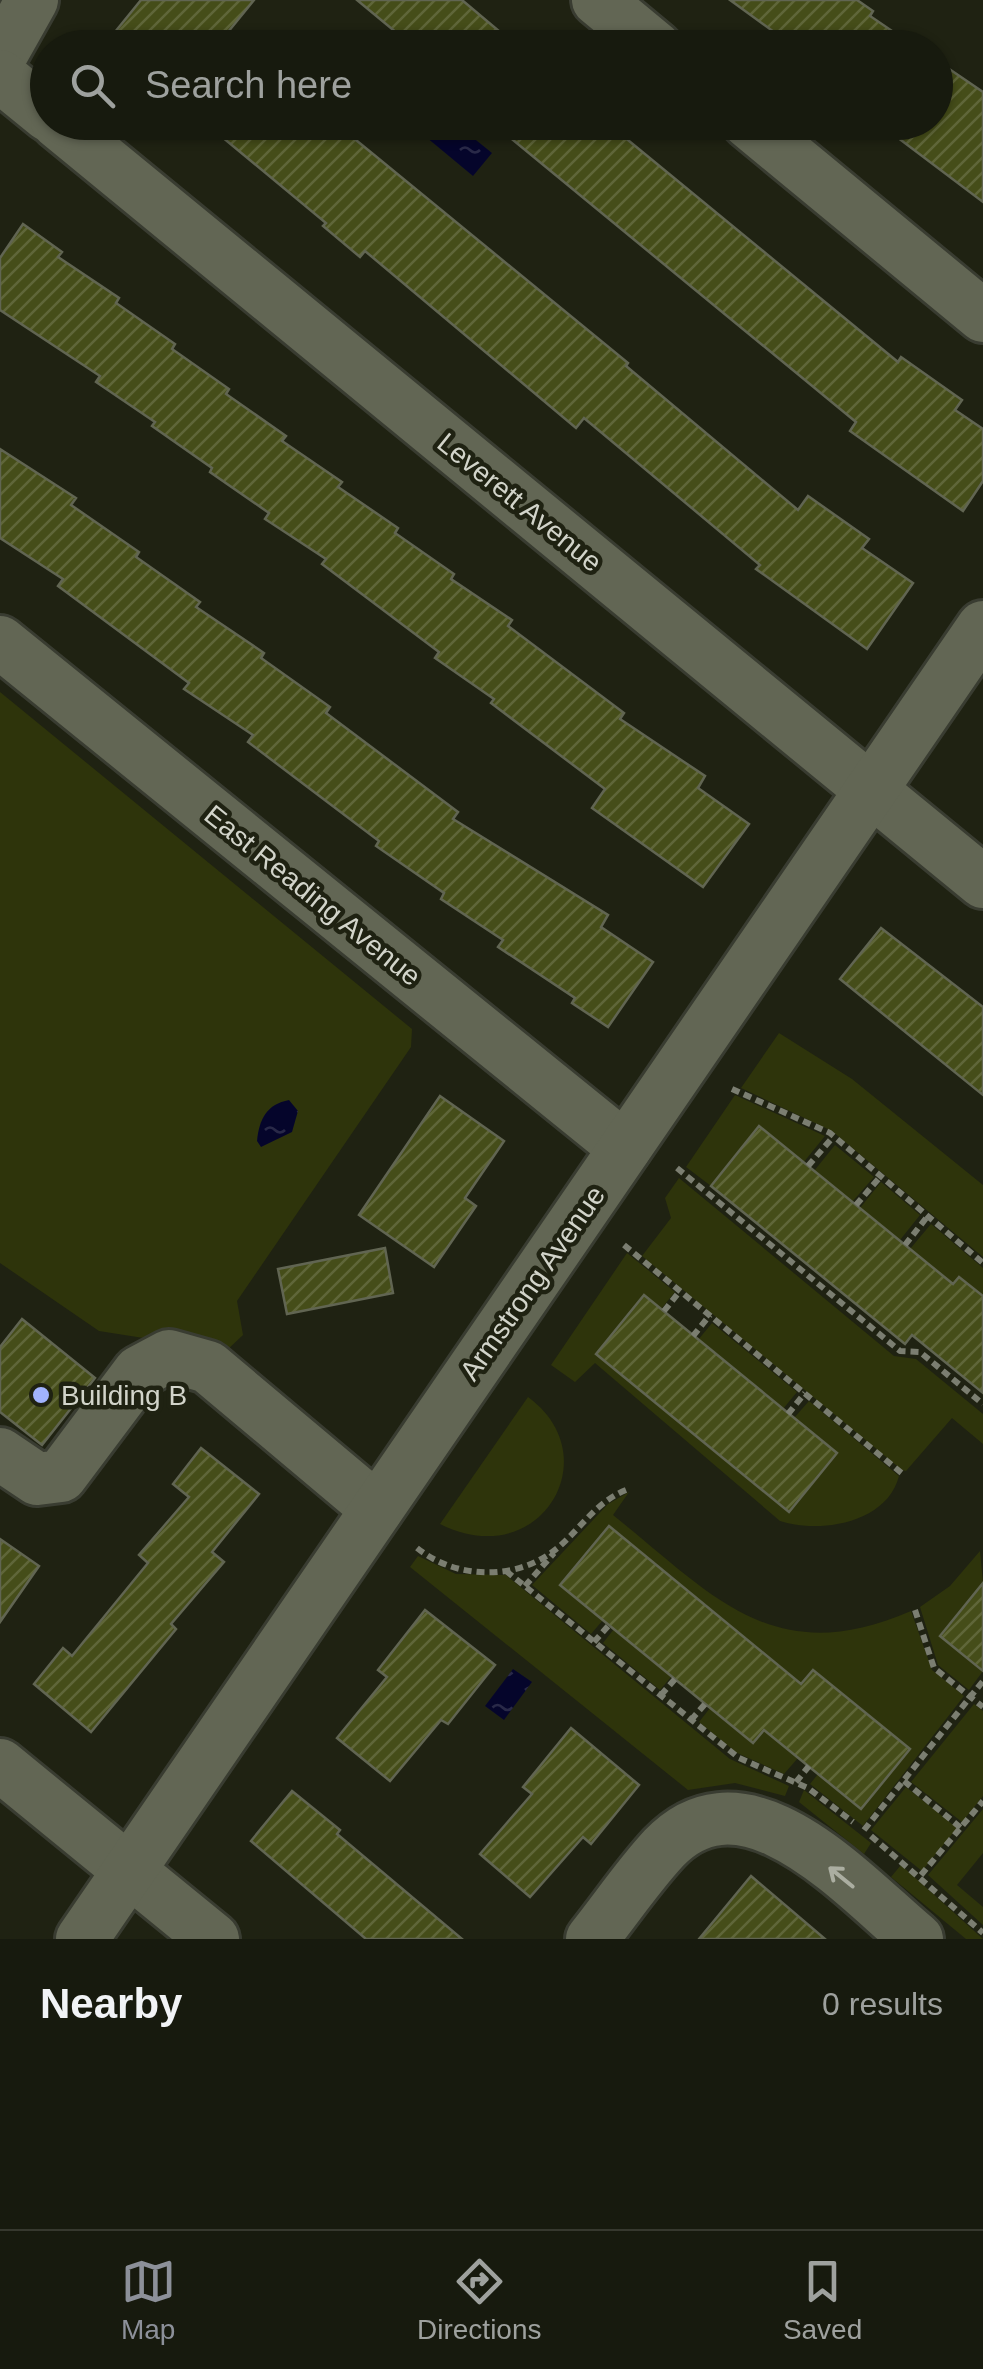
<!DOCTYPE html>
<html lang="en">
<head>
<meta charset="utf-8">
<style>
  :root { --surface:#171a0e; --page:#202317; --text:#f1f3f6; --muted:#9ea19e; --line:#36382e; --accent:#8c9099 }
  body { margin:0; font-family:Helvetica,sans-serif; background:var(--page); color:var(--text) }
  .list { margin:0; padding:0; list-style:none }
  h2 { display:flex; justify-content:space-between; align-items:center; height:130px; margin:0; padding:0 40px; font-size:42px }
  h2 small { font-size:32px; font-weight:400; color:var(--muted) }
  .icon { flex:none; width:55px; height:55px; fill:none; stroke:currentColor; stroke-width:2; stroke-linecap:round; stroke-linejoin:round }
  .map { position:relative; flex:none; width:983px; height:1939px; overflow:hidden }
  .search { position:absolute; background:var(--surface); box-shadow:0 2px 8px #0004; left:30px; right:30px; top:30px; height:110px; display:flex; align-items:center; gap:25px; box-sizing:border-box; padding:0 35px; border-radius:55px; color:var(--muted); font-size:38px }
  .sheet { height:290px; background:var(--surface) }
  nav { display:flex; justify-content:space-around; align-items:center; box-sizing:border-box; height:140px; border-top:2px solid var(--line); background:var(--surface); font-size:28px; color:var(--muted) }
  nav a { display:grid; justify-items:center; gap:5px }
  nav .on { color:var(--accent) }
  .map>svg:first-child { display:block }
</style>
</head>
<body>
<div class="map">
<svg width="983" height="1939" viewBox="0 0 983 1939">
  <defs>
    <pattern id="water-ripples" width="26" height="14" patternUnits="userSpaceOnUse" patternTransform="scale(2.5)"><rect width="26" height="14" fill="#05052b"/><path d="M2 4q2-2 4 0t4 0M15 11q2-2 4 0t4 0" fill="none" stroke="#292948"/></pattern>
    <pattern id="building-hatch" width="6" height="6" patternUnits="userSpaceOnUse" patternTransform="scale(2.5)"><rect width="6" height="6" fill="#454d19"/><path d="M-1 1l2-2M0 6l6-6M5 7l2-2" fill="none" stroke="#5f6639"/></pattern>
  </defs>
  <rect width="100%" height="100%" fill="#1f2212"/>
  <!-- green -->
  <g fill="#2e340b">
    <path d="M0,692L412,1029L411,1047L237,1301L243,1335L226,1351L99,1331L0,1263Z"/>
    <path d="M779,1033L852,1079L983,1185V1257L832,1131L741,1088Z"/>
    <path d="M735,1095L825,1136L803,1163L759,1127L711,1186L686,1167Z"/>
    <path d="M835,1145L874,1177L852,1202L814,1171Z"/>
    <path d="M679,1178L894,1356L916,1359L983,1414V1444L952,1418L906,1471L902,1470L642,1256L671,1218L665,1198Z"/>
    <path d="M881,1182L920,1215L900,1240L860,1208Z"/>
    <path d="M931,1224L983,1268V1296L960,1277L953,1284L910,1249Z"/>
    <path d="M627,1253L675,1292L661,1309L643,1296L596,1354L788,1512L794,1418L809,1401L899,1476C887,1523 821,1534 780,1521L595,1363L575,1382L551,1365Z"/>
    <path d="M712,1323L797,1392L783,1409L698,1340Z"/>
    <path d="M528,1397C610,1457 539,1574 440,1524Z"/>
    <path d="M629,1492L613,1515C714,1596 773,1671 911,1611L932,1670L964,1696L863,1826L810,1784L818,1774L861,1809L910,1749L813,1670L801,1684L609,1526L603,1620L591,1634L532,1585L608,1504Z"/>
    <path d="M980,1551L983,1583L940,1636L983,1671L969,1690L938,1665L920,1607L950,1586Z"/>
    <path d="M418,1556L456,1574L506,1575L730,1759L789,1786L785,1796L735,1783L688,1790L410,1567Z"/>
    <path d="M614,1629L671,1677L660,1690L603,1643Z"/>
    <path d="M974,1704L983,1711V1796L962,1822L911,1782Z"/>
    <path d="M710,1708L752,1743L764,1730L798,1758L784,1774L737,1753L699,1722Z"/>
    <path d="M906,1787L957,1828L922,1871L871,1830Z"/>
    <path d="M804,1790L871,1843L864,1854L799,1802Z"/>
    <path d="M983,1809V1853L957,1885L983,1907V1925L928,1875Z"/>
    <path d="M901,1865L983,1939H966L891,1877Z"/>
  </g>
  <!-- water -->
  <g fill="url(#water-ripples)">
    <path d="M439,123H455L492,153L473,176L426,137Z"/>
    <path d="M289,1100L298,1111L292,1132L261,1147L257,1141C259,1119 267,1104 289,1100Z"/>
    <path d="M513,1669L532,1682L504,1720L485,1706Z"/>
  </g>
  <!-- building -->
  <g fill="url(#building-hatch)" stroke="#616552" stroke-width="2.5">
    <path d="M141,0H254L228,32L246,48H102Z"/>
    <path d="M357,0H462L519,48H415Z"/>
    <path d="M730,0H857L873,11L870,16L917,48H796Z"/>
    <path d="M936,60L983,92V202L877,122H936Z"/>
    <path d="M204,122H334L628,363L626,366L798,510L808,496L869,539L862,548L913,583L867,649L756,569L760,565L584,418L576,428L365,251L360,257L323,226L326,223Z"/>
    <path d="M491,122H606L898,362L901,357L962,400L955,410L983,429V481L963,511L850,431L856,422Z"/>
    <path d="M23,224L62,252L58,257L119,298L116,303L175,344L172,349L229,389L226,394L286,436L282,441L342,482L338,487L398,528L395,533L454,574L451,579L512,620L508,626L624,713L620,719L705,776L698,788L749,824L703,887L592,808L605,789L491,703L494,699L435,658L439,652L322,564L326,559L265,519L269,513L210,472L212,468L152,426L155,422L96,382L100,376L0,310V258Z"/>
    <path d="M0,449L76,498L71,505L139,552L136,557L200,602L196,607L264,653L261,658L330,707L326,713L458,812L453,819L608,915L601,927L653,962L608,1027L572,1003L575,998L498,947L503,940L441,899L444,893L376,846L379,841L248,742L253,735L184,689L189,683L58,586L63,579L0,538Z"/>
    <path d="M881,928L983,1007V1095L840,979Z"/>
    <path d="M440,1096L504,1141L465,1198L476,1206L434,1267L359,1215Z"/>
    <path d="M759,1126L953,1284L959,1277L983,1296V1393L912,1335L905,1344L711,1186Z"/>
    <path d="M385,1248L393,1293L287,1314L278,1269Z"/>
    <path d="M644,1295L837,1453L789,1512L596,1354Z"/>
    <path d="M22,1319L95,1378L42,1445L0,1412V1347Z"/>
    <path d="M201,1448L259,1494L212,1552L224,1562L171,1624L176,1629L91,1732L34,1684L63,1648L72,1656L148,1563L139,1555L189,1497L173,1484Z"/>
    <path d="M609,1526L801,1684L813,1670L910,1749L861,1809L764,1730L753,1743L560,1585Z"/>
    <path d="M0,1539L39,1566L0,1622Z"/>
    <path d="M983,1583V1671L940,1636Z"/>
    <path d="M425,1610L495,1665L448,1724L441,1720L390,1781L337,1738L387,1677L378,1670Z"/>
    <path d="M571,1728L639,1785L591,1844L583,1837L530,1897L480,1854L532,1794L523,1787Z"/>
    <path d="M292,1791L340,1830L337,1834L462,1939H366L251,1841Z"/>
    <path d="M751,1876L825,1939H699Z"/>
  </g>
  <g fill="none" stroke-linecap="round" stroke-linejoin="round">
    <defs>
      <g id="minor">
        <path d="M598,0L656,48"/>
        <path d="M0,57L32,0"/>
        <path d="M0,76L48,115"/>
        <path d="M57,122L983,882"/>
        <path d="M748,122L983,316"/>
        <path d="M0,642L625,1148"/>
        <path d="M0,1454L37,1479L61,1476L139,1372L169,1356L208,1367L377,1509"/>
        <path d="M0,1765L213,1939"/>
        <path d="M82,1939L983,627"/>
        <path d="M592,1939C616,1909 638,1876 664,1848C746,1762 854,1887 917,1939"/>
      </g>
    </defs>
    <!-- minor casing -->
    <use href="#minor" stroke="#393c31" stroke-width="58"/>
    <!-- path -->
    <g stroke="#7b7e71" stroke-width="6" stroke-dasharray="8 5" stroke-linecap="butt">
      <path d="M732,1089L830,1133L983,1263"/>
      <path d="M808,1166L833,1137"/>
      <path d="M677,1168L900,1351L920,1352L983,1404"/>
      <path d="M856,1205L880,1177"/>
      <path d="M624,1245L904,1475"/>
      <path d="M905,1245L927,1217"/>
      <path d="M664,1311L680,1291"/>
      <path d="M693,1336L710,1315"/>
      <path d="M788,1414L805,1393"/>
      <path d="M417,1548C458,1581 521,1581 561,1545C583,1525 598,1501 626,1490"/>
      <path d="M506,1571L739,1758L808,1788L853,1822"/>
      <path d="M525,1586L554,1553"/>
      <path d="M915,1610L934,1668L983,1707"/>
      <path d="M594,1642L609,1625"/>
      <path d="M661,1695L675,1679"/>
      <path d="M691,1720L705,1704"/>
      <path d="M904,1781L961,1828"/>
      <path d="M796,1782L809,1766"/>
      <path d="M864,1830L983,1681"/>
      <path d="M871,1836L983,1933"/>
      <path d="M921,1875L983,1801"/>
    </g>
    <!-- minor -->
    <use href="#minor" stroke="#626654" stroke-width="52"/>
  </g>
  <!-- one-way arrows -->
  <defs><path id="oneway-shaft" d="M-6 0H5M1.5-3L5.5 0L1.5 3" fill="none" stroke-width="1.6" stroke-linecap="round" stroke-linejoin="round" transform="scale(2.5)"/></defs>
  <use stroke="#abaea1" href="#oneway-shaft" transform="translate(841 1877) rotate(-141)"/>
  <!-- markers -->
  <circle fill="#a1b3fd" stroke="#1f2212" stroke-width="4" cx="41" cy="1395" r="10"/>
  <g text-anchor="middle" stroke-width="9" stroke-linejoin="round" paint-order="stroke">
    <!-- street labels -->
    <g font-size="28" fill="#d2d4ca" stroke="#1f2212">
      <text transform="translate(520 502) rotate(39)" y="10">Leverett Avenue</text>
      <text transform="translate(313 895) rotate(39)" y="10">East Reading Avenue</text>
      <text transform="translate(532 1283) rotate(-55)" y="10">Armstrong Avenue</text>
    </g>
    <!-- poi labels -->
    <g font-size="28" fill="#d2d4ca" stroke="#1f2212" text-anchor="start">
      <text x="61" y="1405">Building B</text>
    </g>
  </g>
</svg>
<div class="search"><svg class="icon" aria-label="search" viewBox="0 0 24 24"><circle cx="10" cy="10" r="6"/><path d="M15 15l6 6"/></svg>Search here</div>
</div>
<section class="sheet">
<h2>Nearby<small>0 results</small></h2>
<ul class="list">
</ul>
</section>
<nav>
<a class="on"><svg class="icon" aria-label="map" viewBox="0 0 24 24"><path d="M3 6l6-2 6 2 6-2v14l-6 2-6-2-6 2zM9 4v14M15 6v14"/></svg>Map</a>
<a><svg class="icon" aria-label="directions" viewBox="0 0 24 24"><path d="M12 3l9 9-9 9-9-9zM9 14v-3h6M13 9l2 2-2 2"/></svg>Directions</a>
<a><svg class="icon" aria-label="saved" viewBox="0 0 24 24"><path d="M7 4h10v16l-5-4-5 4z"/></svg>Saved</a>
</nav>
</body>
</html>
